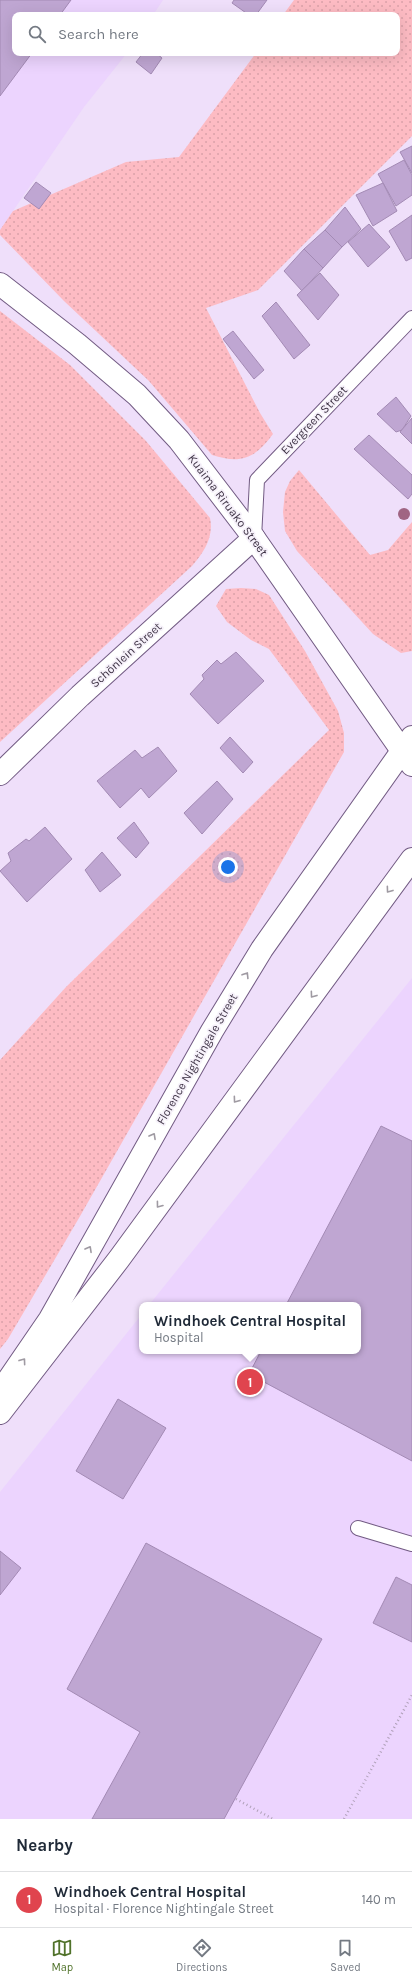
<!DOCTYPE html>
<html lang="en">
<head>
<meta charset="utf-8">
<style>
  :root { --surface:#fff; --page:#f2f2f3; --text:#1f2937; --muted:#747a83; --line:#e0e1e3; --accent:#50722a }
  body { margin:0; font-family:Karla,sans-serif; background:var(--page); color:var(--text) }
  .you { position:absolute; left:228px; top:867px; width:14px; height:14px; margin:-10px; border:3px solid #fff; border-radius:50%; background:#1a73e8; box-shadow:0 0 0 6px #1a73e833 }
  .badge { display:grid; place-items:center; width:26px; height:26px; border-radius:50%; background:var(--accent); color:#fff; font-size:13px; font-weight:700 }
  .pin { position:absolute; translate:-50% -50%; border:2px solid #fff; box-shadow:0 1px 4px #0006 }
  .popup { position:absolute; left:139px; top:1302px; width:222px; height:52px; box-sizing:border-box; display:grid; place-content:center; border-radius:8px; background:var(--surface); filter:drop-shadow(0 1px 3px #0005); font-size:13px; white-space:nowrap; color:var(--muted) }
  .popup b { font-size:15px; color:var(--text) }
  .popup::after { content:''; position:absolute; left:50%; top:100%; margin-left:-8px; border:8px solid transparent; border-top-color:var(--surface) }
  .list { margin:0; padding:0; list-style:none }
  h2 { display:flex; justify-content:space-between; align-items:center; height:52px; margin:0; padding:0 16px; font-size:17px }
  h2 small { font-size:13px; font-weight:400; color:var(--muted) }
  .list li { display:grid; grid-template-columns:26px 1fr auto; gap:12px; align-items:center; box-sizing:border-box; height:56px; padding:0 16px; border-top:1px solid var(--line) }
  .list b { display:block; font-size:15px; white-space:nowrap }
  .list p { margin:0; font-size:13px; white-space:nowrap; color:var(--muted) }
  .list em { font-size:13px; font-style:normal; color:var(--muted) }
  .icon { flex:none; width:22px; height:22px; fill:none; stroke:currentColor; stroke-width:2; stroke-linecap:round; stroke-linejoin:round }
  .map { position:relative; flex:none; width:412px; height:1819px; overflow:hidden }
  .search { position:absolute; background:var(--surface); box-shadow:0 4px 16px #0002; left:12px; right:12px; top:12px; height:44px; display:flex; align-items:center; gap:10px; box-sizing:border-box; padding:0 14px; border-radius:8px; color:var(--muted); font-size:15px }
  .sheet { height:108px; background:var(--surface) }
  nav { display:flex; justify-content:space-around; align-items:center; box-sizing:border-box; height:56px; border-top:1px solid var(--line); background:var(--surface); font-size:11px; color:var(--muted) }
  nav a { display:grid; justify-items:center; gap:2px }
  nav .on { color:var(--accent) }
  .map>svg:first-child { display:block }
</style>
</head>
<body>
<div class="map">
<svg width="412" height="1819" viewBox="0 0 412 1819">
  <defs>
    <pattern id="grass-dots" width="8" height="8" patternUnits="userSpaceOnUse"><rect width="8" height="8" fill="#fdbbc3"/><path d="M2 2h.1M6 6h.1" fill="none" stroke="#daa1a9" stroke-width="1.8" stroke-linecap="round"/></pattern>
  </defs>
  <rect width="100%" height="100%" fill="#efdffa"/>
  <!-- built -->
  <g fill="#ecd4fe">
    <path d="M0,0H163L153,15H15V53H127L84,107L0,230Z"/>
    <path d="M412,978V1819H0V1492L142,1314V1351H358V1305H149Z"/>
  </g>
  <!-- grass -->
  <g fill="url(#grass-dots)">
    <path d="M294,0H412V136L258,290L206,308L260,413L273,434C255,459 240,464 212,455L149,381L64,301L0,235V230L13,211L126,162L179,157L256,53H397V15H283Z"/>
    <path d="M0,311L70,365L146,441L210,518C214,537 204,552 192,566L0,742Z"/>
    <path d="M299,470L370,555L388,550L412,522V651L401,653L373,634L297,551L285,531L283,512L285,492L290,481Z"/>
    <path d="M241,588L256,589L269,595L305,651L338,711L344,733V752L79,1218L8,1339L0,1349V1060L66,987L329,730L269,649L251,640L227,622L216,606L226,589Z"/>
  </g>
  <!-- building -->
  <g fill="#bfa6d2" stroke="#a38ab4">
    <path d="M0,0H71L60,15H15V53H32L0,96Z"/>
    <path d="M234,0H267L256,15H249L232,3Z"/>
    <path d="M143,53H156L162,58L151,74L136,62Z"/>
    <path d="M412,146V173L400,152Z"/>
    <path d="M404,160L412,175V195L396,206L378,174Z"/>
    <path d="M36,182L51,193L39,209L24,198Z"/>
    <path d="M383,183L397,211L373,226L356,195Z"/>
    <path d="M345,207L361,229L342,247L325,230Z"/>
    <path d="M412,215V258L406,261L389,231Z"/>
    <path d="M369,224L390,247L368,267L348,242Z"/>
    <path d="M325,230L342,247L323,268L304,249Z"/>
    <path d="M304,249L323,268L302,291L284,271Z"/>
    <path d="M320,273L339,295L318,320L297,295Z"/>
    <path d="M276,302L310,345L294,359L262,316Z"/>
    <path d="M233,331L264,370L254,379L223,339Z"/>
    <path d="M396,397L411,416L402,430L396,432L377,414Z"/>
    <path d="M412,418V444L400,432Z"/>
    <path d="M369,435L412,475V494L408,499L354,449Z"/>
    <path d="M236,652L264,681L218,724L190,694L204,679L202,675L217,660L221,664Z"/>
    <path d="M230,737L253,762L243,773L220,748Z"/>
    <path d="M158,747L177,771L149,798L141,788L120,808L97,781L135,750L142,758Z"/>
    <path d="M217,781L233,799L202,834L184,813Z"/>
    <path d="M134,822L149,843L136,858L117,838Z"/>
    <path d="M45,827L72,859L27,902L0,871L11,861L8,853L26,839L29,841Z"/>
    <path d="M102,852L121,875L100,892L85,870Z"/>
    <path d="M381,1126L412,1141V1461L249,1374L261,1351H358V1305H286Z"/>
    <path d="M118,1399L166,1428L123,1499L76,1471Z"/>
    <path d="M146,1543L322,1639L224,1819H92L140,1732L67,1689Z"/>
    <path d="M0,1551L21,1568L0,1595Z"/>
    <path d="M396,1577L412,1585V1642L373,1623Z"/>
  </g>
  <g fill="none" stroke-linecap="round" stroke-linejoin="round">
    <defs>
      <g id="lane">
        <path d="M254,538L257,480L412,318"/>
        <path d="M358,1528L412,1544"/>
      </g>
      <path id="street" d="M0,774L80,696L254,538"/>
      <g id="secondary">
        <path d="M0,284L77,344L137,395L179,440L254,538L412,765"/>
        <path d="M0,1392L50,1319L212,1031L262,949L412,737"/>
        <path d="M0,1413L119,1259L412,859"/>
      </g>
    </defs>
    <!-- lane casing -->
    <use href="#lane" stroke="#725b83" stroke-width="16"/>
    <!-- street casing -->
    <use href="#street" stroke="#725b83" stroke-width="24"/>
    <!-- secondary casing -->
    <use href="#secondary" stroke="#725b83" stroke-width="24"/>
    <!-- path -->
    <g stroke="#b0a1b9" stroke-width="2.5" stroke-dasharray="1 3" stroke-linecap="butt">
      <path d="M236,1799L273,1819"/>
      <path d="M344,1819L412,1695"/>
    </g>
    <!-- lane -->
    <use href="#lane" stroke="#fff" stroke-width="14"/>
    <!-- street -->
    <use href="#street" stroke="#fff" stroke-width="22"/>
    <!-- secondary -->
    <use href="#secondary" stroke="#fff" stroke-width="22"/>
  </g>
  <!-- trees -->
  <circle fill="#a06583" cx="404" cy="514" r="6"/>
  <!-- one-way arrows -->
  <defs><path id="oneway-chevron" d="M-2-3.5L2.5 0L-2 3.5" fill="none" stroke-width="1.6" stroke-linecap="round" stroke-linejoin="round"/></defs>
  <g stroke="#9f9aa2">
    <use href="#oneway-chevron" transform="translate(389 890) rotate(126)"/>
    <use href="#oneway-chevron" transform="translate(246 975) rotate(-58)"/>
    <use href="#oneway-chevron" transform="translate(313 995) rotate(126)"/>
    <use href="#oneway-chevron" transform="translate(236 1100) rotate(126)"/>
    <use href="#oneway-chevron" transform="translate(153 1136) rotate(-61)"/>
    <use href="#oneway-chevron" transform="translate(159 1205) rotate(127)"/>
    <use href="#oneway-chevron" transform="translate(89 1249) rotate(-61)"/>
    <use href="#oneway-chevron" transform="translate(23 1361) rotate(-54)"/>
  </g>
  <g text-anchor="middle" stroke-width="3.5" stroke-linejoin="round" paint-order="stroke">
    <!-- street labels -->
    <g font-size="12" fill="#3f3446" stroke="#f6f1fa">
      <text transform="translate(314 420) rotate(-46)" y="4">Evergreen Street</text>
      <text transform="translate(228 505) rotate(53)" y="4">Kuaima Riruako Street</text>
      <text transform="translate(126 655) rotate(-42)" y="4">Schönlein Street</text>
      <text transform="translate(197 1059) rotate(-60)" y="4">Florence Nightingale Street</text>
    </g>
  </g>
</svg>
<div class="you"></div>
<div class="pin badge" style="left:250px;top:1382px;background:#e0444e">1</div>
<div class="popup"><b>Windhoek Central Hospital</b>Hospital</div>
<div class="search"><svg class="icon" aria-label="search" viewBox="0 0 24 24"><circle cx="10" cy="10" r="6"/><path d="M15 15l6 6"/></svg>Search here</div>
</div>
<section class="sheet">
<h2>Nearby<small></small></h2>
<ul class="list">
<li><span class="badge" style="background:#e0444e">1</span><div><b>Windhoek Central Hospital</b><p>Hospital · Florence Nightingale Street</p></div><em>140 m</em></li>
</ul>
</section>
<nav>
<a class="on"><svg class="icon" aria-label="map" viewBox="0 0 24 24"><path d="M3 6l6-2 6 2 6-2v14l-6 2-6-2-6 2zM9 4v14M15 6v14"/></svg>Map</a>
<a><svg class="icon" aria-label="directions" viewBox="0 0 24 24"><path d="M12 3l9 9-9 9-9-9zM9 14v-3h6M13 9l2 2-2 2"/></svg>Directions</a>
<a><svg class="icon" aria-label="saved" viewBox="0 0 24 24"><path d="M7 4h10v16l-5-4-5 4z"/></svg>Saved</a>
</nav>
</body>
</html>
